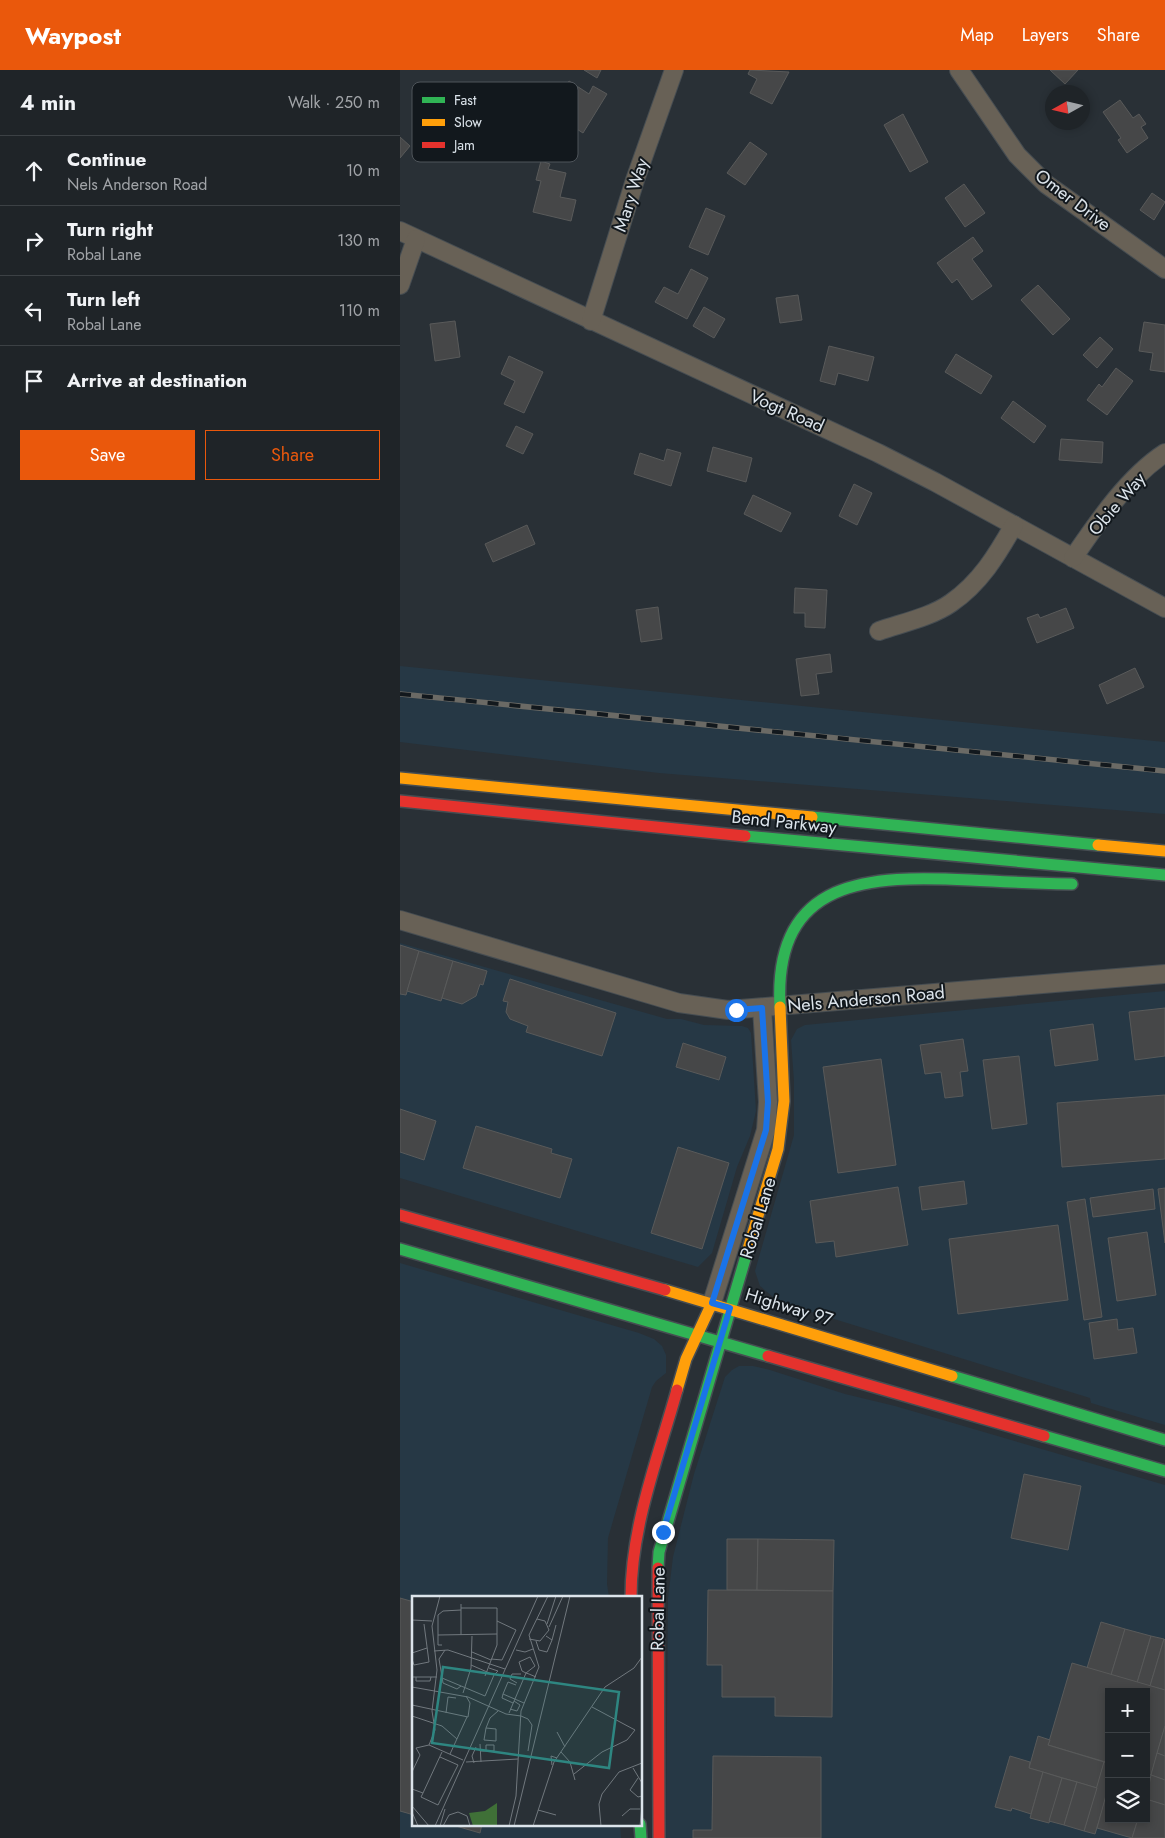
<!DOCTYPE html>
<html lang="en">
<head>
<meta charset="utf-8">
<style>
  :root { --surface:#1f2428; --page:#2c3034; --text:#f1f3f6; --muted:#a1a4a8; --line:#3c4145; --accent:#ea580c }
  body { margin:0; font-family:Jost,sans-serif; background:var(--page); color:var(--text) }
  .controls { position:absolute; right:15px; bottom:15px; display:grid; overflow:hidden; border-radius:0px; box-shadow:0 2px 8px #0003 }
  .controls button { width:45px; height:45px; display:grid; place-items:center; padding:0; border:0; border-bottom:1px solid var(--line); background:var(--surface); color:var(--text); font:25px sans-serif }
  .compass { position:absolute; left:645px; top:15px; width:45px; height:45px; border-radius:50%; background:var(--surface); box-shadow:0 2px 8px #0003; rotate:262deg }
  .stop { position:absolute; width:15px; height:15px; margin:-11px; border:4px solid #1a73e8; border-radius:50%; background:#fff }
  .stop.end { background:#1a73e8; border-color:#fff; box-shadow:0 1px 5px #0008 }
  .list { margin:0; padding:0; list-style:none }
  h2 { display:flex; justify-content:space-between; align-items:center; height:65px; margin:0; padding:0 20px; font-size:21px }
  h2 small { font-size:16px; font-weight:400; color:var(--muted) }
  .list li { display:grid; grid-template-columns:32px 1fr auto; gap:15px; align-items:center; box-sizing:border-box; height:70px; padding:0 20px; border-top:1px solid var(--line) }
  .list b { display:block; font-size:19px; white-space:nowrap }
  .list p { margin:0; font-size:16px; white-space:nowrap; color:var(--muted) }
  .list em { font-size:16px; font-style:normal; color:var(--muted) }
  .actions { display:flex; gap:10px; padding:15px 20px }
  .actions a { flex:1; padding:11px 0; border:1px solid var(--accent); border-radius:0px; text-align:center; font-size:18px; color:var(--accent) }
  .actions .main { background:var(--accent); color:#fff }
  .icon { flex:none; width:28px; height:28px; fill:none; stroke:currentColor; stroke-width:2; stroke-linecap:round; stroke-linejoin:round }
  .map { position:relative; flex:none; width:765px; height:1768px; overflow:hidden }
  header { display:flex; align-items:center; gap:30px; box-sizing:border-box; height:70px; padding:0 25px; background:var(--accent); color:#fff }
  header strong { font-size:24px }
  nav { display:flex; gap:28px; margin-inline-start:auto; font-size:18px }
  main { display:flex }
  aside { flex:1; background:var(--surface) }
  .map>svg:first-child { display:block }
</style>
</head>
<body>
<header>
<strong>Waypost</strong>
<nav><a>Map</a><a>Layers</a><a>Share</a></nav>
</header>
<main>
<aside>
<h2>4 min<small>Walk · 250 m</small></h2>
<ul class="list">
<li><svg class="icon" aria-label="ahead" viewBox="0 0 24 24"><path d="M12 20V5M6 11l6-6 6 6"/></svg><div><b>Continue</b><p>Nels Anderson Road</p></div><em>10 m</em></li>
<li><svg class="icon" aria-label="right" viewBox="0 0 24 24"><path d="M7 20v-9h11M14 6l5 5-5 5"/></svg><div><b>Turn right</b><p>Robal Lane</p></div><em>130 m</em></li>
<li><svg class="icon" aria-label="left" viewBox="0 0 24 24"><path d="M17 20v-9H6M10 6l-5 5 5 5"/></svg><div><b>Turn left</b><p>Robal Lane</p></div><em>110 m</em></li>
<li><svg class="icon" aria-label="arrive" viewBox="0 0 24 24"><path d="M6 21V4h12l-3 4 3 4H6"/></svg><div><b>Arrive at destination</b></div></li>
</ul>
<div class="actions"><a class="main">Save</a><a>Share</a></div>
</aside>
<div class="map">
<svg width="765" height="1768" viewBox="0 0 765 1768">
  <rect width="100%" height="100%" fill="#293036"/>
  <!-- built -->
  <g fill="#263845" fill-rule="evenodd">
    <path d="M0,596L765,672V744L259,703L0,672Z"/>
    <path d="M0,873L267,949H281L304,955L342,956L348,958L351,963L356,1041L350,1066L337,1097L312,1183L298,1197L0,1108Z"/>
    <path d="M765,921V1355L691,1333L690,1328L379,1232L360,1216L355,1201L394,1065V1011L391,970L397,959L405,955Z"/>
    <path d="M0,1193L239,1263L254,1269L262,1276L266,1285V1303L256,1311L252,1317L208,1468L207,1514L209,1527H14V1754H220L221,1768H0Z"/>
    <path d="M339,1296H353L370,1300L445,1324L495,1336L765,1415V1768H266L268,1528L273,1487L294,1404L325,1307L332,1300ZM709,1622H746V1749H709Z"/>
  </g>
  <!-- building -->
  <g fill="#464748" stroke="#595a5a">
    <path d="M184,0H201L197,8Z"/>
    <path d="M350,0L389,2L372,34L350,23L357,9L348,4Z"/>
    <path d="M650,0H678L665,14Z"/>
    <path d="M169,11L189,24L193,16L207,24L183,63L150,42Z"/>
    <path d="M720,30L733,48L739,44L746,54L741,57L748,68L727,83L718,70L721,68L703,42Z"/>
    <path d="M503,44L528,92L510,102L484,55Z"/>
    <path d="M0,67L10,76L0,88Z"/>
    <path d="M350,72L367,84L345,115L327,103Z"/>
    <path d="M141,91L150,94L148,99L166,103L160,127L176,130L171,151L133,142L141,111L136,110Z"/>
    <path d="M564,114L585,143L565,157L545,128Z"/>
    <path d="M752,123L765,132L754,150L740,140Z"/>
    <path d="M306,138L325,146L308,185L289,177Z"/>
    <path d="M573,167L583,181L572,189L592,216L572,230L557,209L552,213L537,193Z"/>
    <path d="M291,199L308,208L287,249L255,232L264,217L278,224Z"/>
    <path d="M638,215L670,249L653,265L621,230Z"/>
    <path d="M398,225L402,250L380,253L376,228Z"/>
    <path d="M304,237L325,249L314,268L293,256Z"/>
    <path d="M55,251L60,287L35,291L30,254Z"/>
    <path d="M744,252L765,255V302L750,300L753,283L739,281Z"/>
    <path d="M700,267L713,279L697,298L683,285Z"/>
    <path d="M429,276L474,287L468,311L438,303L435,315L420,311Z"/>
    <path d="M556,284L592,306L581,324L545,302Z"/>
    <path d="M109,286L143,302L124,343L104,334L115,311L101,304Z"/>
    <path d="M716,298L733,311L707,345L687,330L699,314L702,317Z"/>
    <path d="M613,331L646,356L634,373L601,348Z"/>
    <path d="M116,356L133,364L123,384L106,376Z"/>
    <path d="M661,369L703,372L702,393L659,390Z"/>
    <path d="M313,377L352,388L346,412L307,401Z"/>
    <path d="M267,379L281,383L271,416L234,404L240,383L264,391Z"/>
    <path d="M454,414L472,423L457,455L439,446Z"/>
    <path d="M353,425L391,443L381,462L344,444Z"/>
    <path d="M127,455L135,474L93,492L85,474Z"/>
    <path d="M395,518L427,520L425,558L405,557V543H394Z"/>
    <path d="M258,537L262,569L241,572L236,540Z"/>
    <path d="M666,538L674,558L637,573L627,548L638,544L640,548Z"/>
    <path d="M430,584L432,602L416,604L419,624L401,626L396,589Z"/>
    <path d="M735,598L744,617L707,634L699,615Z"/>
    <path d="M0,875L19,881L6,925L0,924Z"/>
    <path d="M19,881L53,891L41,931L7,921Z"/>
    <path d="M53,891L87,901L83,915L80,914L76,926L62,934L42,928Z"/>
    <path d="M110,909L216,943L202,986L126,962L128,956L110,949L106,942L108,932L103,931Z"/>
    <path d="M765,938V986L735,990L729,942Z"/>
    <path d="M693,954L698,990L655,996L650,960Z"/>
    <path d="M563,969L568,1001L560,1002L563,1026L545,1028L541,1002L525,1004L520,975Z"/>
    <path d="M283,973L326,987L319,1010L276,997Z"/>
    <path d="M619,986L627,1054L592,1059L583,990Z"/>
    <path d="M481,989L496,1095L438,1103L423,997Z"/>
    <path d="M765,1025V1089L662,1097L657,1033Z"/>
    <path d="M0,1039L36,1051L24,1090L0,1082Z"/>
    <path d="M76,1056L152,1079L151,1083L172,1089L160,1128L63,1098Z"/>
    <path d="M278,1077L329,1093L302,1179L251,1163Z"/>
    <path d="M564,1111L567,1134L522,1140L519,1117Z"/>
    <path d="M498,1117L508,1175L436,1187L434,1171L416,1173L410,1131Z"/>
    <path d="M765,1118V1173L758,1119Z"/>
    <path d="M753,1119L755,1139L693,1147L690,1128Z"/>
    <path d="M685,1129L702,1247L684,1250L667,1132Z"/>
    <path d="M658,1155L668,1230L558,1244L549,1169Z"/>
    <path d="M747,1162L756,1225L717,1231L708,1168Z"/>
    <path d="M717,1249L718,1260L733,1258L737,1283L694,1289L689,1253Z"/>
    <path d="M624,1404L681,1416L668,1480L611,1468Z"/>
    <path d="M327,1469H358L357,1520H327Z"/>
    <path d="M358,1469L434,1470L433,1521L357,1520Z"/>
    <path d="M308,1520L433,1521L432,1647L375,1646V1627H322V1595H307Z"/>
    <path d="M0,1528L14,1532V1745L0,1741Z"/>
    <path d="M701,1552L725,1559L711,1605L687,1598Z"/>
    <path d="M725,1559L751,1566L737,1613L711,1605Z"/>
    <path d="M751,1566L764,1569L750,1616L737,1613Z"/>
    <path d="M764,1569L765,1570V1620L750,1616Z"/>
    <path d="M672,1593L765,1620V1656L751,1705L746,1704V1622H709V1693L648,1675Z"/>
    <path d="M765,1656V1686L757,1683Z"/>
    <path d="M638,1666L650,1670L648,1675L704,1692L697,1718L629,1698Z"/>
    <path d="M757,1683L765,1686V1710L751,1705Z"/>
    <path d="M313,1686L421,1687V1768H293V1760H312Z"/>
    <path d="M610,1686L630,1692L629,1698L643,1702L631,1744L612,1738L611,1741L595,1737Z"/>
    <path d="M704,1692L709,1693V1718L695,1764L684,1761Z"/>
    <path d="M643,1702L662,1708L649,1753L630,1748Z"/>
    <path d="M751,1705L765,1710V1735L746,1729Z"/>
    <path d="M662,1708L677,1712L664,1755L649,1751Z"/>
    <path d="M677,1712L697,1718L684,1761L664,1755Z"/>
    <path d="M708,1718L709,1749H738L732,1768L697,1758Z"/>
    <path d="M746,1729L765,1735V1768H732L738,1749H746Z"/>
    <path d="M49,1754H82L80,1763Z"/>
  </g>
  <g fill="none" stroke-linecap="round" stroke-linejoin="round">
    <defs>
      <g id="street">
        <path d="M559,0L617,85L646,114L765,199"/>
        <path d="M0,161L478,383L535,412L765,538"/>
        <path d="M0,215L16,169"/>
        <path d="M191,251L235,110L274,0"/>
        <path d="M673,488C697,453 728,407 765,383"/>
        <path d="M479,561C502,553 531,547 551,533C580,513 597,485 614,455"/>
        <path d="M0,850L279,933L328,940L765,904"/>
        <path d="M312,1233L366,1060L368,1032L362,938"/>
      </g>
      <g id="fast">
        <path d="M412,747L698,775"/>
        <path d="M345,766L765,805"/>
        <path d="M380,937C373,807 470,805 570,810C604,812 638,813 672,814"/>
        <path d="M0,1179L368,1286"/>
        <path d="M552,1306L765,1370"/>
        <path d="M644,1366L765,1401"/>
        <path d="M258,1498L259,1482L348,1179"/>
        <path d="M240,1754L241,1768"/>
      </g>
      <g id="slow">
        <path d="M0,708L412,747"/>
        <path d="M698,775L765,781"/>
        <path d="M348,1179L378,1079L384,1031L380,937"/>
        <path d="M265,1220L552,1306"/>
        <path d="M277,1320L286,1289L312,1233"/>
      </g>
      <g id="jam">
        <path d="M0,731L345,766"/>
        <path d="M0,1145L265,1220"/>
        <path d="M368,1286L644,1366"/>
        <path d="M258,1498L259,1768"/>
        <path d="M231,1527C231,1456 258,1388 277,1320"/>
      </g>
    </defs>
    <!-- street casing -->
    <use href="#street" stroke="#464d52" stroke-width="20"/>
    <!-- fast casing -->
    <use href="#fast" stroke="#464d52" stroke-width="14"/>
    <!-- slow casing -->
    <use href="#slow" stroke="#464d52" stroke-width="14"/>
    <!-- jam casing -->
    <use href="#jam" stroke="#464d52" stroke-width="14"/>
    <!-- street -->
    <use href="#street" stroke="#686156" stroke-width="18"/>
    <!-- fast -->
    <use href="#fast" stroke="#30b455" stroke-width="11"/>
    <!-- slow -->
    <use href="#slow" stroke="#ff9f0a" stroke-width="11"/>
    <!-- jam -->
    <use href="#jam" stroke="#e5322d" stroke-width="11"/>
    <defs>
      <path id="rail" d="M0,624L765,701"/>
    </defs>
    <!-- rail casing -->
    <use href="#rail" stroke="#6b6a65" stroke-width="5.5"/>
    <!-- rail -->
    <use href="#rail" stroke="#12181d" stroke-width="4" stroke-dasharray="11" stroke-linecap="butt"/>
  </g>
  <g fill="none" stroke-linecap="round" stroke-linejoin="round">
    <!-- route -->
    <path stroke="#1a73e8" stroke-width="6" d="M263,1462L330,1238L312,1233L366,1060L368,1032L362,938L336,940"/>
  </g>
  <g text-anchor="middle" stroke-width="4" stroke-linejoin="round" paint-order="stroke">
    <!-- street labels -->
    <g font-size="18" fill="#dce4eb" stroke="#12181d">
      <text transform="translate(231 125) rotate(-72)" y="6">Mary Way</text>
      <text transform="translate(673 130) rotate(37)" y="6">Omer Drive</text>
      <text transform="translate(387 341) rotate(24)" y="6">Vogt Road</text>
      <text transform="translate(717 434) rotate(-49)" y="6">Obie Way</text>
      <text transform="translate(384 752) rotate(6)" y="6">Bend Parkway</text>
      <text transform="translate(466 929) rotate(-5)" y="6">Nels Anderson Road</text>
      <text transform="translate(358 1148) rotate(-73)" y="6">Robal Lane</text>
      <text transform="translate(389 1237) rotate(17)" y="6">Highway 97</text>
      <text transform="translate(258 1539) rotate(-89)" y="6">Robal Lane</text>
    </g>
  </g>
  <!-- overview -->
  <g transform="translate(12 1526)">
    <rect width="230" height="230" fill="#293036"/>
    <path d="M85,207V230H61L57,217L73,215Z" fill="#3f7037"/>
    <path fill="none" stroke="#71787e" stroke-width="1" d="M58,0H81M49,8V39M49,12H85V49L73,80M0,24L20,25M135,28L144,0M137,31L151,0M26,39L85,38M117,43L128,45L137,34L133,25L125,23M140,44L144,29M124,45L127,54L135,56L140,44L134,40M30,49H26V19L31,15L49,14M33,54L27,63L31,87L45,93L49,90M104,54L113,56L121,53M22,55L36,54L93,73M60,56L79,64M0,57L15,52M0,63L2,69L17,66L12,28M79,63L90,64L104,34L85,25M77,72L86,75L82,79M0,73V81H25M4,81V85H18L19,81M30,82L73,100L82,79L59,69M105,87L98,83L100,78H109M0,91L56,101L94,118L109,120M51,97L59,72L60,40M91,98L96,86L104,89M101,107L90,102L91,98L112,107M0,109L56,121L58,107L54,100M98,113L105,115L108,109L102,105M34,117L36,101L44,102M97,117L114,77L123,70L118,61L107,66L110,75L114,77L117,78L124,81M0,120L30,130L45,143M109,120L116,123L120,129L116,155M74,132L84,133V145L72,144L74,132L78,122L86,115M145,136L153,151M68,148L69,166M17,149L51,164M68,155H82V149H74V155M149,156L158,166L163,184M38,158L55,121M54,166L106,163M62,167L60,160L64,151M140,169L139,160L145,162M221,172L230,187M0,176L8,159L4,152L17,149L23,134L20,115L25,74L20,30L28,0M162,178L190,156L215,144L223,134L180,111M226,182L218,194L226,201L230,200M0,193L11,197L9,201L26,209L46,169L28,161M11,197L30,156M0,210L17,230M126,214L144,219M0,216L6,230M210,220L218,213H228M23,230L126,0M28,230L33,213M31,230L37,219L46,216L55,220L58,230M97,230L104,200L109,115L127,71L117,39L136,0M102,230L158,0M121,230L142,166L193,91L222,72L230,61M189,230L187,208L190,198L207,176L230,167M228,230L230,210"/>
    <path fill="#2e8681" fill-opacity="0.15" stroke="#2e8681" stroke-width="2.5" d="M31,71L207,96L197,172L20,147Z"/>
    <rect width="230" height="230" fill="none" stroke="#dce4eb" stroke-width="2.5"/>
  </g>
  <!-- legend -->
  <rect x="12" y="12" width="166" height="80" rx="8" fill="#12181d" stroke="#4f555b" stroke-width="1"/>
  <rect x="22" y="27" width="23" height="6" fill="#30b455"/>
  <rect x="22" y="49" width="23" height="7" fill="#ff9f0a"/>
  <rect x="22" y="72" width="23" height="6" fill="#e5322d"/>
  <g font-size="14" fill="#dce4eb">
    <text x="54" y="35">Fast</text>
    <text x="54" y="57">Slow</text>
    <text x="54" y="80">Jam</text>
  </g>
</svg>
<div class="controls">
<button>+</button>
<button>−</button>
<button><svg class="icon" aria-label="layers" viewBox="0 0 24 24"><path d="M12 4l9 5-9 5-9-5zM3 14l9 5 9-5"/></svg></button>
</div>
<svg class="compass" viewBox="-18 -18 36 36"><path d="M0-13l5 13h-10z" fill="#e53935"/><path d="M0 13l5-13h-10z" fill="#a1a4a8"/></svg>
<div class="stop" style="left:336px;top:940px"></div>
<div class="stop end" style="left:263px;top:1462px"></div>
</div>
</main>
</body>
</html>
